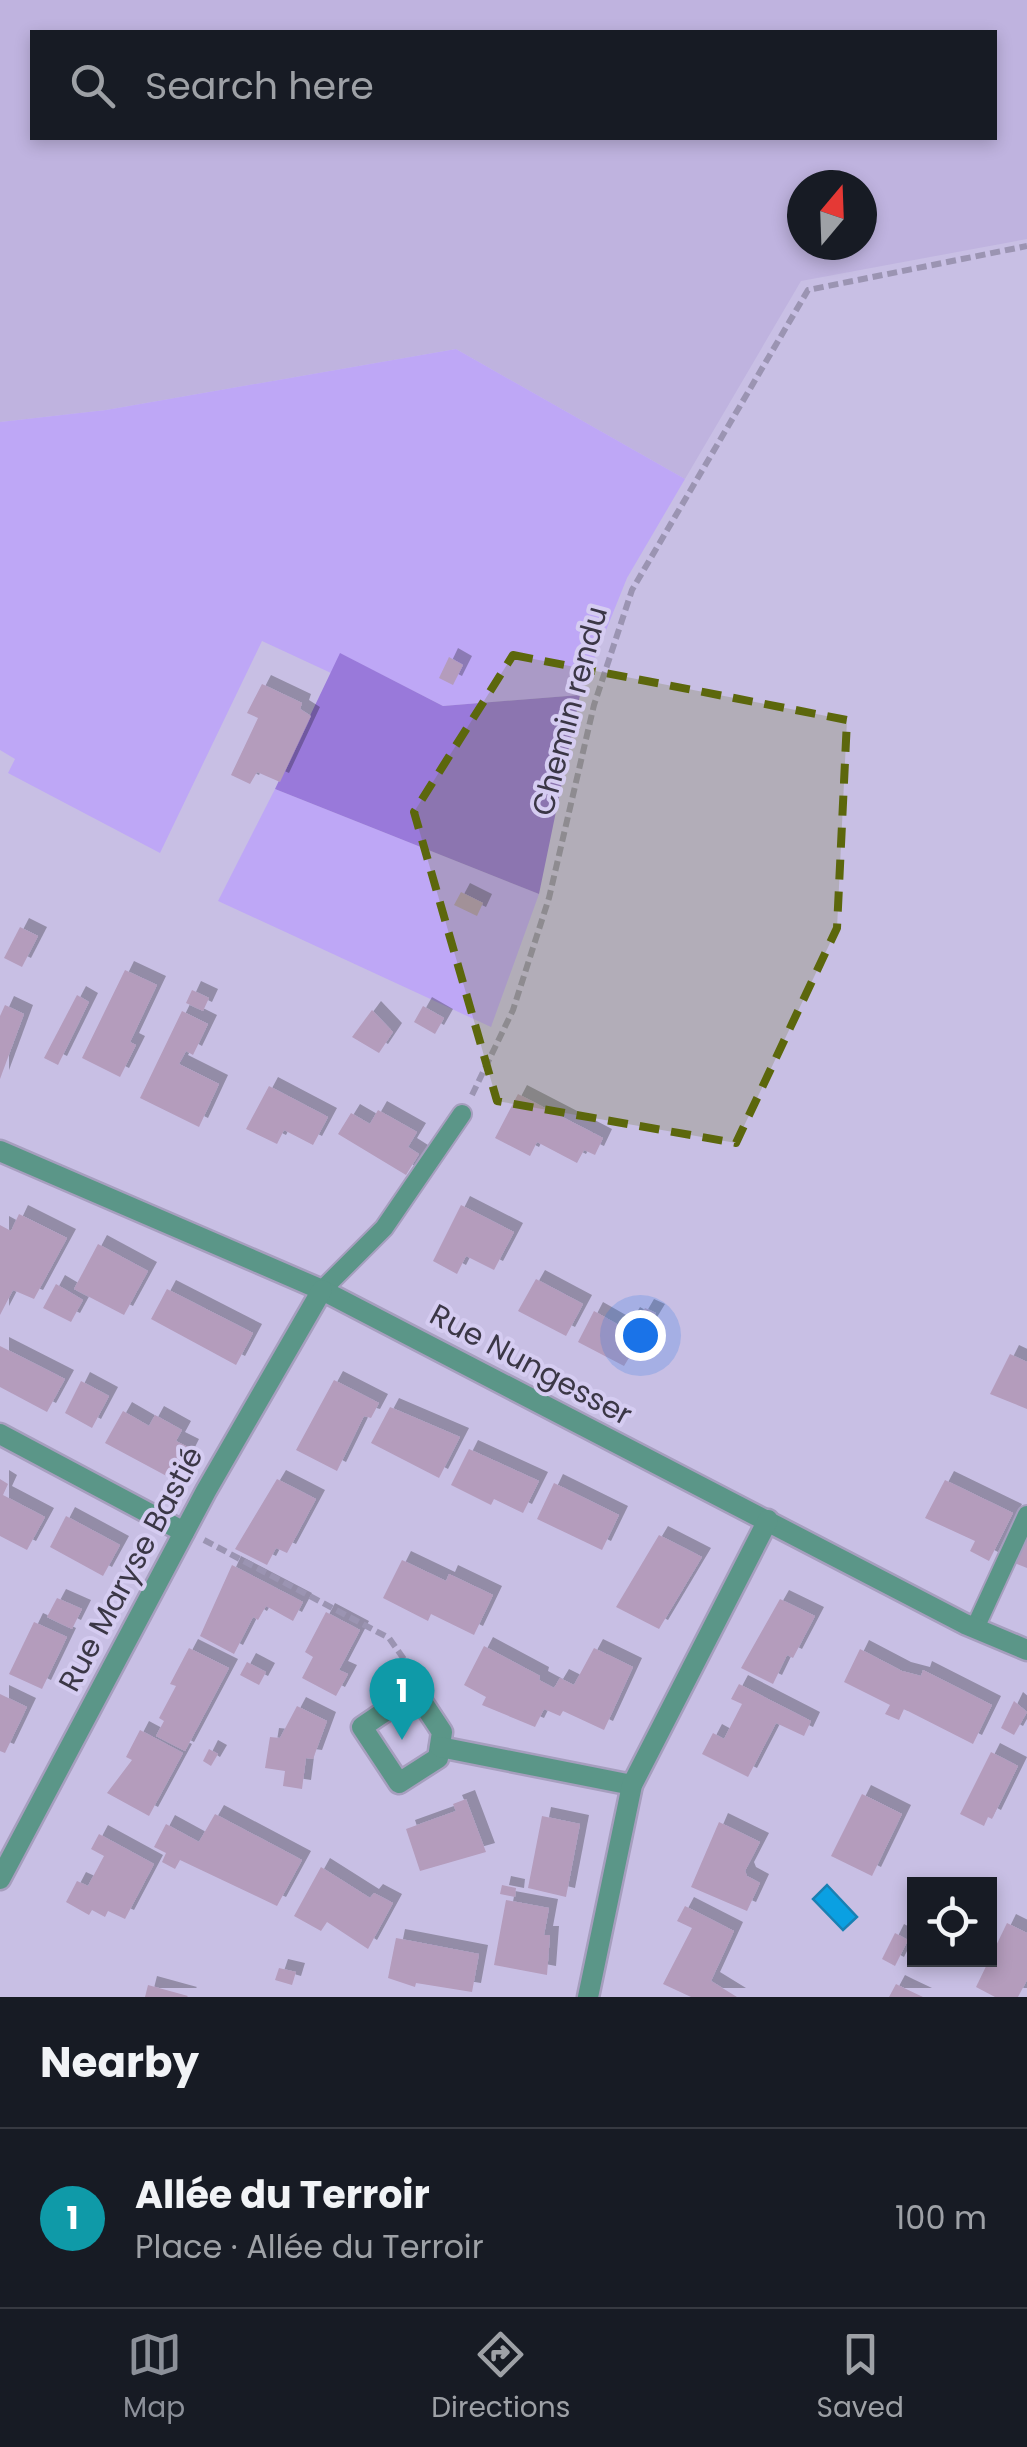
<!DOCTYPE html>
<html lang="en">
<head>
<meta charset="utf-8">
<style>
  :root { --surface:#171b24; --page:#20242c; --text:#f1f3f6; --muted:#9ea1a6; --line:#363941; --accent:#8c9099 }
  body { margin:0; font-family:Poppins,sans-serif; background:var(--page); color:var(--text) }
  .controls { position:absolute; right:30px; bottom:30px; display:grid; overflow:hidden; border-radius:0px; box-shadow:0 5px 15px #0003 }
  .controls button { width:90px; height:90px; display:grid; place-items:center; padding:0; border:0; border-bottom:2px solid var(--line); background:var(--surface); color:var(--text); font:50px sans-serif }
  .compass { position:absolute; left:787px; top:170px; width:90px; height:90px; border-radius:50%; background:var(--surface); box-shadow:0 5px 15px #0003; rotate:19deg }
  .you { position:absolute; left:640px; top:1335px; width:35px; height:35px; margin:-25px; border:8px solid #fff; border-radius:50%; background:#1a73e8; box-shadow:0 0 0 15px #1a73e833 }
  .badge { display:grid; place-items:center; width:65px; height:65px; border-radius:50%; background:var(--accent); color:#fff; font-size:32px; font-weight:700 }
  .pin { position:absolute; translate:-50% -82px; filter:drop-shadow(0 2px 5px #0008) }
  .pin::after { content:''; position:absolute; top:52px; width:35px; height:30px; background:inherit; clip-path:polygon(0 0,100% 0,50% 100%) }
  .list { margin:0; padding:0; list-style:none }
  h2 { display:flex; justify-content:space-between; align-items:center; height:130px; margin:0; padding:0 40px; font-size:42px }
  h2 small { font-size:32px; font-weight:400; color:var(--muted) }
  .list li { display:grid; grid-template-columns:65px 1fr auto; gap:30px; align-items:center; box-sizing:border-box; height:180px; padding:0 40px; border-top:2px solid var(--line) }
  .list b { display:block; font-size:38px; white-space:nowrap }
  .list p { margin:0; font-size:32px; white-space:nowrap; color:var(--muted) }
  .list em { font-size:32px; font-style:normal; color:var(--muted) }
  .icon { flex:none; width:55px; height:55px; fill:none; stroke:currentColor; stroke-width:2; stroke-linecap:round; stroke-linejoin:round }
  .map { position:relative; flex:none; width:1027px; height:1997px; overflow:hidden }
  .search { position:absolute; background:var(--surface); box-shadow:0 5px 15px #0003; left:30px; right:30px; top:30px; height:110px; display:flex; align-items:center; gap:25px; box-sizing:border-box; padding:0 35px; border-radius:0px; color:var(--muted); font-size:38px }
  .sheet { height:310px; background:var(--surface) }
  nav { display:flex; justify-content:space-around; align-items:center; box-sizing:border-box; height:140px; border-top:2px solid var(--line); background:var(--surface); font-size:28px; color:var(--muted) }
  nav a { display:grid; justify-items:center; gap:5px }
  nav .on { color:var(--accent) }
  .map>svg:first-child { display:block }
</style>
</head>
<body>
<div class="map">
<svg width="1027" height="1997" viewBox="0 0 1027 1997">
  <defs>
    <filter id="shadow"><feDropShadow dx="9" dy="-9" stdDeviation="0" flood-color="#0004"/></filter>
  </defs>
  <rect width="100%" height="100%" fill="#c8bfe4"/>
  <!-- built -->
  <path fill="#bfb3df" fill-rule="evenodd" d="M0,0H1027V239L801,281L685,479L456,349L106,410L0,422ZM32,32H994V138H32ZM802,185H862V245H802Z"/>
  <!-- green -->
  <g fill="#bea7f6">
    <path d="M456,349L685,479L627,578L580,695L443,706L341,654L331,673L262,641L160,853L8,773L15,759L0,750V422L106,410Z"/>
    <path d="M275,789L539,894L491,1027L218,901Z"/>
  </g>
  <!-- forest -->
  <path fill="#9979da" d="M340,653L443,706L580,695L539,894L275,789Z"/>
  <!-- water -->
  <path fill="#0aa0e2" stroke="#1980b3" stroke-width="2.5" d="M827,1885L857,1917L843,1930L813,1899Z"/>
  <!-- building -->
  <g fill="#b49cbc" filter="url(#shadow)">
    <path d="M449,657L463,665L453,685L439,678Z"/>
    <path d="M262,684L302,703L300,709L311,716L280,782L257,772L250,784L231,775L258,718L247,713Z"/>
    <path d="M461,892L483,903L477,916L454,905Z"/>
    <path d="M20,927L38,936L22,967L4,958Z"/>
    <path d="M125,970L157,985L130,1042L136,1045L120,1077L82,1058Z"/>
    <path d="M192,990L209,998L203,1011L186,1003Z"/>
    <path d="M77,995L89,1002L58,1065L44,1058Z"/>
    <path d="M5,1005L24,1014L0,1079V1016Z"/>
    <path d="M423,1006L444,1018L435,1034L414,1022Z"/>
    <path d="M372,1010L393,1032L379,1053L352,1037Z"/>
    <path d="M182,1011L208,1024L193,1055L186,1051L179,1064L219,1084L199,1127L140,1098Z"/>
    <path d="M269,1086L328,1117L313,1145L284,1130L277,1144L246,1129Z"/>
    <path d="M518,1094L603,1138L595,1155L584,1150L577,1163L537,1142L530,1156L495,1138Z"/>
    <path d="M378,1110L417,1132L408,1147L419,1154L406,1175L338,1134L351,1113L370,1124Z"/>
    <path d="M461,1205L514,1232L494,1270L466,1256L457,1274L433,1261Z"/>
    <path d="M19,1214L67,1238L34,1299L13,1290L0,1315V1225L11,1231Z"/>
    <path d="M98,1244L148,1271L124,1315L74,1289Z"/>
    <path d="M536,1279L583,1304L566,1336L518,1311Z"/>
    <path d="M56,1284L83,1300L71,1322L43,1308Z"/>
    <path d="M167,1289L253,1333L236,1365L151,1319Z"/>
    <path d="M645,1308L656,1313L624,1366L578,1342L594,1311L624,1328L631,1316L638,1320Z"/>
    <path d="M0,1346L65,1379L47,1412L0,1387Z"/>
    <path d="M1010,1354L1027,1362V1409L990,1394Z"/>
    <path d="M334,1380L379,1403L371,1418L364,1416L337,1471L296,1450Z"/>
    <path d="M81,1381L109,1396L92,1428L65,1413Z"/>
    <path d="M390,1407L460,1437L439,1478L371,1443Z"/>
    <path d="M123,1411L149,1426L155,1415L182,1430L176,1441L190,1448L174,1480L105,1443Z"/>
    <path d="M469,1449L539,1481L523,1513L494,1499L491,1505L451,1485Z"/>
    <path d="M0,1479L8,1484L3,1495L45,1517L27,1550L0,1536Z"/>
    <path d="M277,1479L316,1499L287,1553L276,1548L267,1565L235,1549Z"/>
    <path d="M945,1480L1013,1513L989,1561L970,1551L975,1541L925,1518Z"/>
    <path d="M554,1483L619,1515L602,1550L537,1519Z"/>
    <path d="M66,1516L120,1545L103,1576L50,1547Z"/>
    <path d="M1027,1530V1568L1012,1562Z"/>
    <path d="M659,1535L702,1557L659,1629L616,1607Z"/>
    <path d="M402,1560L446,1581L449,1574L493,1595L474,1635L431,1614L428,1621L383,1598Z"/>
    <path d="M232,1565L303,1602L293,1621L266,1606L258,1620L253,1617L234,1654L200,1636Z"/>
    <path d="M57,1598L82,1609L72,1629L47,1617Z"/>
    <path d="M780,1599L815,1616L793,1658L787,1655L773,1684L741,1668Z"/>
    <path d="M326,1612L360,1630L339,1670L348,1674L336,1696L302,1678L313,1657L305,1652Z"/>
    <path d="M34,1622L67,1637L42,1689L9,1674Z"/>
    <path d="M484,1646L540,1676L539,1680L554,1688L560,1678L574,1685L594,1648L633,1667L604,1730L563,1711L560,1716L544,1709L535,1727L482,1705L486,1697L464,1685Z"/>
    <path d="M189,1648L229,1668L185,1751L156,1736L164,1721L159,1718L176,1686L170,1684Z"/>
    <path d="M860,1649L902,1671L921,1676L923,1670L992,1705L973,1744L904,1709L899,1720L885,1714L890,1705L844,1682Z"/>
    <path d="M247,1662L266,1672L259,1685L240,1675Z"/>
    <path d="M739,1684L811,1721L804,1736L776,1723L748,1777L702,1754L713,1733L724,1739L742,1704L731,1699Z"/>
    <path d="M0,1694L27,1707L5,1753L0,1751Z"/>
    <path d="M1014,1701L1027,1712L1014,1735L1001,1728Z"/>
    <path d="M297,1706L327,1721L313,1759L306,1758L302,1789L283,1786L285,1771L265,1768L270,1737L280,1738Z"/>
    <path d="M140,1730L183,1753L149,1816L107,1793L132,1760L126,1757Z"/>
    <path d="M209,1749L218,1754L211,1766L203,1761Z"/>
    <path d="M991,1752L1018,1766L992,1819L988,1817L984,1826L960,1814Z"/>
    <path d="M862,1794L902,1814L872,1876L831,1856Z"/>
    <path d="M466,1799L486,1852L420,1871L406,1829L456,1811L453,1804Z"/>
    <path d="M215,1814L302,1860L277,1906L180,1860L175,1869L162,1862L166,1853L154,1847L166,1824L199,1842Z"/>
    <path d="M542,1816L580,1824L566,1897L528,1888Z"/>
    <path d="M719,1822L760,1842L745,1871L747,1876L760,1883L747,1911L691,1887Z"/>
    <path d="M99,1834L154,1864L125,1919L108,1911L105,1917L92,1910L89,1915L66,1902L77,1881L88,1886L104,1856L91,1849Z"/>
    <path d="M321,1867L370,1898L374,1893L393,1903L368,1949L327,1922L321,1931L294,1916Z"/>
    <path d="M502,1885L516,1888L515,1897L500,1894Z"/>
    <path d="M506,1900L549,1908L544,1935H550L547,1975L494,1965Z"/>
    <path d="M685,1906L734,1931L711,1981L737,1997H691L663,1984L692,1928L677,1921Z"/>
    <path d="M1007,1923L1027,1933V1980L1018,1997H995L976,1987Z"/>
    <path d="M895,1933L908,1940L895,1966L882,1959Z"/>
    <path d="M396,1938L479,1954L472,1992L416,1983L415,1987L388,1978Z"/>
    <path d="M279,1968L296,1972L292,1985L275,1980Z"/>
    <path d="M896,1984L904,1988L923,1997H889Z"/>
    <path d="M148,1985L188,1996L187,1997H145Z"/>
  </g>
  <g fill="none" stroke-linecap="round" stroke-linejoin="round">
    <defs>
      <g id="lane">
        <path d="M322,1290L384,1228L462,1114"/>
        <path d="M975,1628L1027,1515"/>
      </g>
      <g id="street">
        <path d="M0,1151L322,1290L965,1624L1027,1650"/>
        <path d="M0,1434L184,1532"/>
        <path d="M415,1691L442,1732L438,1758L399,1783L362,1727Z"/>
        <path d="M440,1747L632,1785"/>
        <path d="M0,1879L206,1491L322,1290"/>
        <path d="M588,1997L632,1785L768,1520"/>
      </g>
    </defs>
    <!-- lane casing -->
    <use href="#lane" stroke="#a69ebe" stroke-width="22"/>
    <!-- street casing -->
    <use href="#street" stroke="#a69ebe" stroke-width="25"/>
    <!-- path -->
    <g stroke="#9b94b2" stroke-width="6" stroke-dasharray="10 5" stroke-linecap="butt">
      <path d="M472,1095L513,1010L549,898L594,705L632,590L808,290L1027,246"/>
      <path d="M204,1540L389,1638L411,1669"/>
    </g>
    <!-- lane -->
    <use href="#lane" stroke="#5b9688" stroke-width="18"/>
    <!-- street -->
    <use href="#street" stroke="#5b9688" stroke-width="20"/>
  </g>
  <!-- marked area -->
  <path fill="#5c670c" fill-opacity="0.2" stroke="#5c670c" stroke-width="8" stroke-dasharray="20 12" stroke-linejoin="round" d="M513,655L847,720L837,928L736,1143L497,1101L414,812Z"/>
  <g text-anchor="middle" stroke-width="8" stroke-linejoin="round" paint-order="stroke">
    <!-- street labels -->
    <g font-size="30" fill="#3b3746" stroke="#d5ccf1">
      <text transform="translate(570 711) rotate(-75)" y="10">Chemin rendu</text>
      <text transform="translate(531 1365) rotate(28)" y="10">Rue Nungesser</text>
      <text transform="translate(131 1569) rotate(-62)" y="10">Rue Maryse Bastié</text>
    </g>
  </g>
</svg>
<div class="controls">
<button><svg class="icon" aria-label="locate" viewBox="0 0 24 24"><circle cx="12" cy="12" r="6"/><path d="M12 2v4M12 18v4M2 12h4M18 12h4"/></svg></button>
</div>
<svg class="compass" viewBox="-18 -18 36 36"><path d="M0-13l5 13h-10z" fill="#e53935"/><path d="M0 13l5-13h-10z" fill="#9ea1a6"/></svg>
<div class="you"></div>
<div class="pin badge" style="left:402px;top:1740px;background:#0f9aa8">1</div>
<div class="search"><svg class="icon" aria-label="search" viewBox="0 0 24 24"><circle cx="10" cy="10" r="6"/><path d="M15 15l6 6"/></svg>Search here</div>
</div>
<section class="sheet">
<h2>Nearby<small></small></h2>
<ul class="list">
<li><span class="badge" style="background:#0f9aa8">1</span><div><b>Allée du Terroir</b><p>Place · Allée du Terroir</p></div><em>100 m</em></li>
</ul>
</section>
<nav>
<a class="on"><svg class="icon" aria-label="map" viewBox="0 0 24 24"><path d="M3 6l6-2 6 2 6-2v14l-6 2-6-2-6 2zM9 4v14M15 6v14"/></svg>Map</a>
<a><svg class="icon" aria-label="directions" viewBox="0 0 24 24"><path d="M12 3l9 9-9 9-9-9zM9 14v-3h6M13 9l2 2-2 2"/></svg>Directions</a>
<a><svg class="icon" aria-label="saved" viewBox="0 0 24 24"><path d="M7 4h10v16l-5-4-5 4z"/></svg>Saved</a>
</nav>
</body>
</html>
